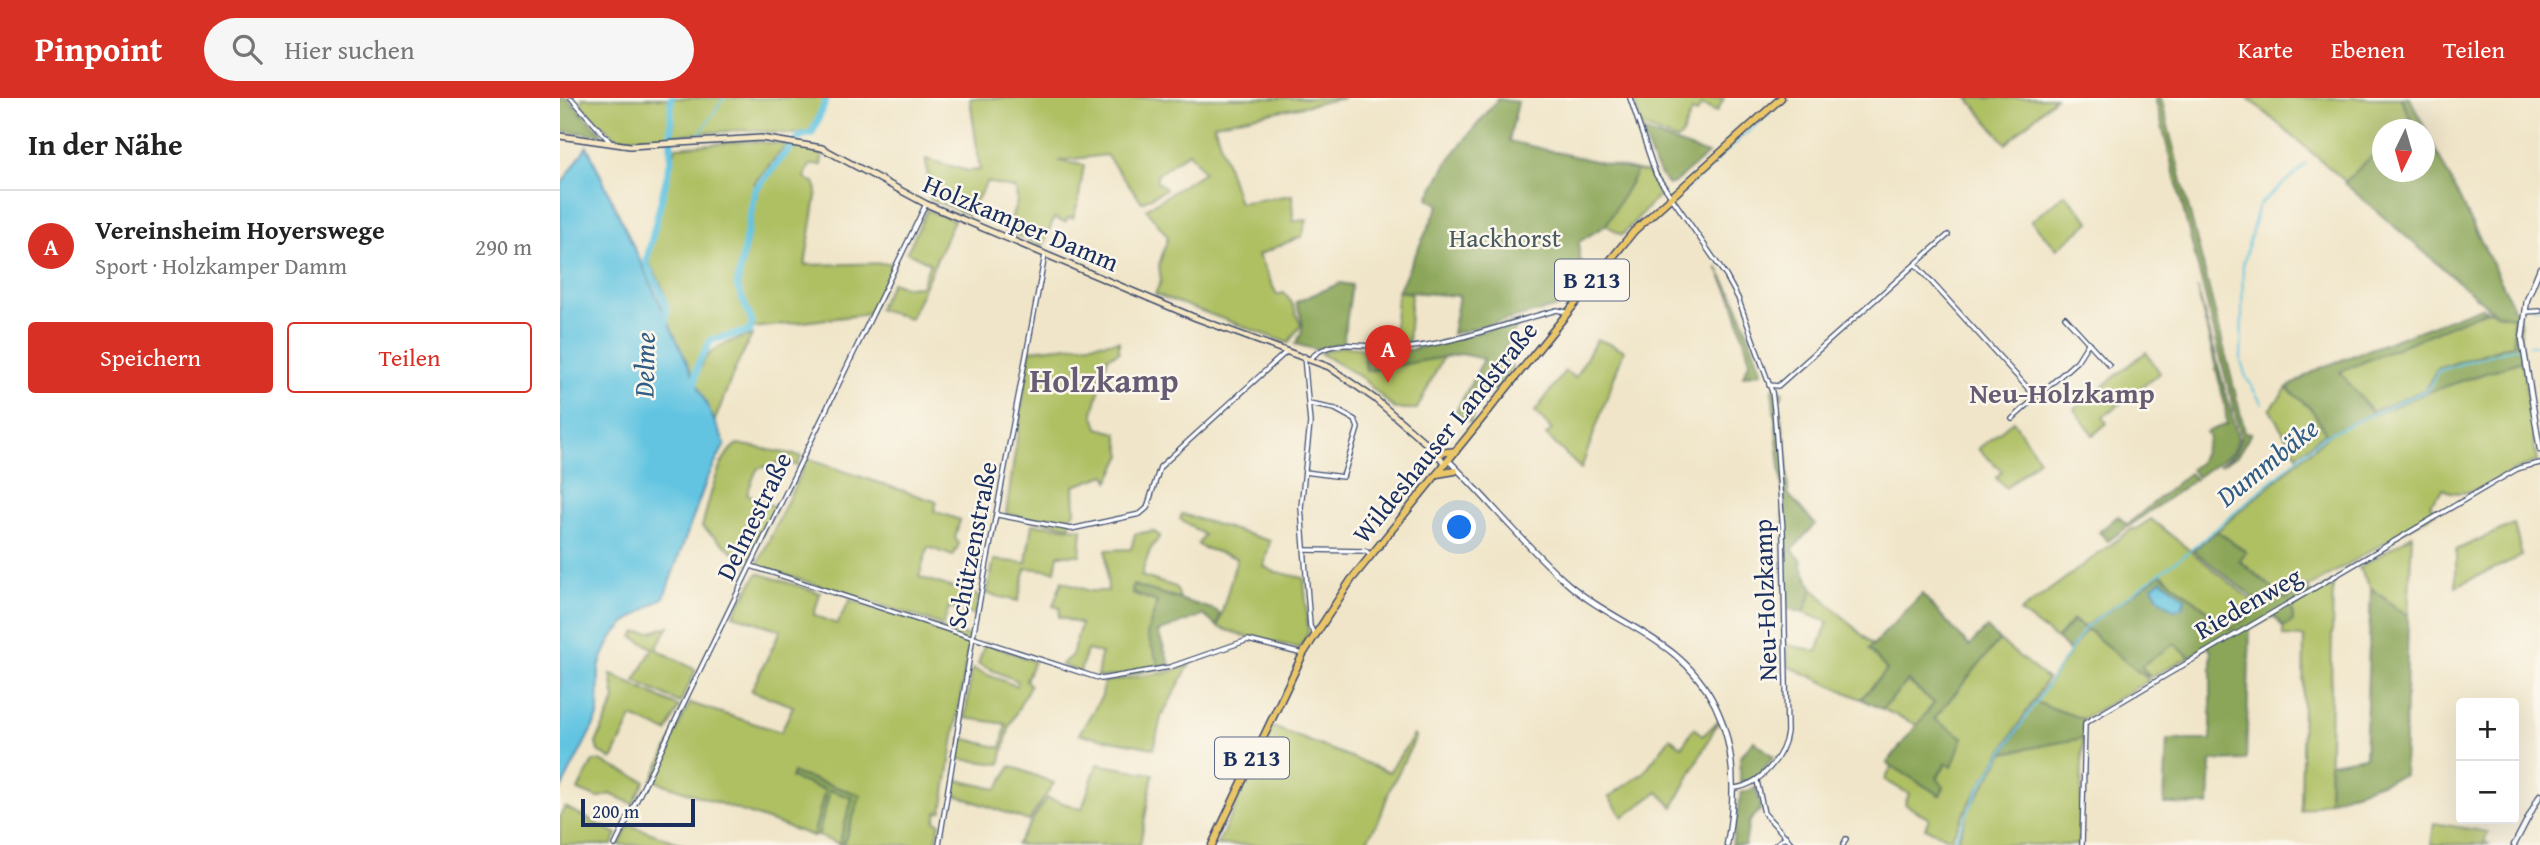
<!DOCTYPE html>
<html lang="de">
<head>
<meta charset="utf-8">
<style>
  :root { --surface:#fff; --page:#f6f6f6; --text:#222; --muted:#767676; --line:#e0e0e0; --accent:#d93025 }
  body { margin:0; font-family:"Gentium Book Plus",serif; background:var(--page); color:var(--text) }
  .controls { position:absolute; right:21px; bottom:21px; display:grid; overflow:hidden; border-radius:7px; box-shadow:0 7px 28px #0002 }
  .controls button { width:63px; height:63px; display:grid; place-items:center; padding:0; border:0; border-bottom:2px solid var(--line); background:var(--surface); color:var(--text); font:35px sans-serif }
  .compass { position:absolute; left:1812px; top:21px; width:63px; height:63px; border-radius:50%; background:var(--surface); box-shadow:0 7px 28px #0002; rotate:185deg }
  .scale { position:absolute; left:21px; bottom:18px; width:114px; box-sizing:border-box; padding-left:7px; border:4px solid #1b2f5e; border-top:0; font-size:19px; line-height:24px; white-space:nowrap; color:#1b2f5e; -webkit-text-stroke:5px #fbf7ec; paint-order:stroke }
  .you { position:absolute; left:900px; top:430px; width:24px; height:24px; margin:-18px; border:5px solid #fff; border-radius:50%; background:#1a73e8; box-shadow:0 0 0 10px #1a73e833 }
  .badge { display:grid; place-items:center; width:46px; height:46px; border-radius:50%; background:var(--accent); color:#fff; font-size:23px; font-weight:700 }
  .pin { position:absolute; translate:-50% -58px; filter:drop-shadow(0 2px 4px #0008) }
  .pin::after { content:''; position:absolute; top:37px; width:24px; height:21px; background:inherit; clip-path:polygon(0 0,100% 0,50% 100%) }
  .list { margin:0; padding:0; list-style:none }
  h2 { display:flex; justify-content:space-between; align-items:center; height:91px; margin:0; padding:0 28px; font-size:30px }
  h2 small { font-size:23px; font-weight:400; color:var(--muted) }
  .list li { display:grid; grid-template-columns:46px 1fr auto; gap:21px; align-items:center; box-sizing:border-box; height:112px; padding:0 28px; border-top:2px solid var(--line) }
  .list b { display:block; font-size:26px; white-space:nowrap }
  .list p { margin:0; font-size:23px; white-space:nowrap; color:var(--muted) }
  .list em { font-size:23px; font-style:normal; color:var(--muted) }
  .actions { display:flex; gap:14px; padding:21px 28px }
  .actions a { flex:1; padding:16px 0; border:2px solid var(--accent); border-radius:7px; text-align:center; font-size:24px; color:var(--accent) }
  .actions .main { background:var(--accent); color:#fff }
  .icon { flex:none; width:38px; height:38px; fill:none; stroke:currentColor; stroke-width:2; stroke-linecap:round; stroke-linejoin:round }
  .map { position:relative; flex:none; width:1980px; height:747px; overflow:hidden }
  header { display:flex; align-items:center; gap:42px; box-sizing:border-box; height:98px; padding:0 35px; background:var(--accent); color:#fff }
  header strong { font-size:33px }
  nav { display:flex; gap:38px; margin-inline-start:auto; font-size:24px }
  .search { width:490px; height:63px; background:var(--page); display:flex; align-items:center; gap:18px; box-sizing:border-box; padding:0 24px; border-radius:38px; color:var(--muted); font-size:26px }
  main { display:flex }
  aside { flex:1; background:var(--surface) }
  .map>svg:first-child { display:block }
</style>
</head>
<body>
<header>
<strong>Pinpoint</strong>
<div class="search"><svg class="icon" aria-label="search" viewBox="0 0 24 24"><circle cx="10" cy="10" r="6"/><path d="M15 15l6 6"/></svg>Hier suchen</div>
<nav><a>Karte</a><a>Ebenen</a><a>Teilen</a></nav>
</header>
<main>
<aside>
<h2>In der Nähe<small></small></h2>
<ul class="list">
<li><span class="badge">A</span><div><b>Vereinsheim Hoyerswege</b><p>Sport · Holzkamper Damm</p></div><em>290 m</em></li>
</ul>
<div class="actions"><a class="main">Speichern</a><a>Teilen</a></div>
</aside>
<div class="map">
<svg width="1980" height="747" viewBox="0 0 1980 747">
  <rect width="100%" height="100%" fill="#fbf7ec"/>
  <filter id="ink" filterUnits="userSpaceOnUse"><feTurbulence type="fractalNoise" baseFrequency=".0143" numOctaves="2"/><feDisplacementMap in="SourceGraphic" scale="14" xChannelSelector="R" yChannelSelector="G"/><feConvolveMatrix kernelMatrix="1 2 1 2 8 2 1 2 1" color-interpolation-filters="sRGB"/></filter>
  <filter id="wash" filterUnits="userSpaceOnUse"><feTurbulence type="fractalNoise" baseFrequency=".00686" numOctaves="4" result="noise"/><feDisplacementMap in="SourceGraphic" scale="28" xChannelSelector="R" yChannelSelector="G"/><feGaussianBlur stdDeviation="1.57" result="paint"/><feColorMatrix in="noise" values="0 0 0 0 0 0 0 0 0 0 0 0 0 0 0 0 0 1.4 0 .05"/><feComposite in="paint" operator="in"/></filter>
  <g filter="url(#wash)">
    <rect width="100%" height="100%" fill="#f0e5c8"/>
    <!-- green -->
    <g fill="#afc063" stroke="#657860" stroke-width="2">
      <path d="M22,0H109L112,39L57,40L22,9Z"/>
      <path d="M112,0H265L251,33L231,36L186,32L114,37Z"/>
      <path d="M410,0H784L654,26L679,105L732,97L733,123L747,122L742,138L698,157L717,197L724,195L732,205L741,227L728,245L595,196L601,183L599,167L608,139L586,111L644,74L629,54L598,76L596,83L606,91L582,104L546,57L498,63L524,67L518,105L513,120L509,119L505,124L494,120L483,148L446,134L457,104L456,91L427,84L408,117L370,101L366,61L408,73L420,72Z"/>
      <path d="M1074,0H1164L1157,14L1141,7L1137,15L1132,13L1121,39L1116,42L1081,28Z"/>
      <path d="M1408,0H1495L1446,46Z"/>
      <path d="M1688,0H1840L1851,21L1840,31L1822,32V48L1786,84Z"/>
      <path d="M185,43L227,46L195,84L192,96L175,188L191,223L189,232C180,237 167,235 157,238C145,242 136,269 134,281L105,232C110,215 107,197 99,182C93,169 86,167 88,151L116,49Z"/>
      <path d="M234,47L263,54L261,67H250L245,78L247,82L254,84L257,92L245,167L334,165L309,216L193,230V222L179,189L195,106L200,87Z"/>
      <path d="M1077,73L1091,75L1102,94L1062,137L1046,127Z"/>
      <path d="M1505,96L1530,124L1497,151L1471,123Z"/>
      <path d="M367,112L394,122L350,221L318,211L332,184L345,189L361,188L370,165L347,154Z"/>
      <path d="M838,193L851,195L848,248L832,247Z"/>
      <path d="M1927,212L1953,219L1954,246L1877,271L1866,291L1812,314L1779,274Z"/>
      <path d="M192,237L175,271L148,340L127,322C141,269 133,251 192,237Z"/>
      <path d="M1037,241L1064,252L1021,371L986,337L992,332L975,314L1005,273L1015,280Z"/>
      <path d="M559,243V254L548,259L533,315L538,330L557,335L562,357L549,383L546,377L514,388L515,414L510,419V428L446,416L470,252Z"/>
      <path d="M784,248L803,251L806,272L883,259L857,311H835L802,280L760,255Z"/>
      <path d="M1586,254L1600,275L1543,319L1547,325L1533,337L1514,311Z"/>
      <path d="M1962,263L1977,364C1948,369 1913,407 1883,391L1870,406L1875,415L1727,502L1679,462L1686,454L1657,433L1772,334L1868,294Z"/>
      <path d="M1727,290L1752,312L1766,334L1737,357L1710,312Z"/>
      <path d="M1453,323L1479,361L1446,390L1436,380L1442,373L1418,351Z"/>
      <path d="M178,346L241,358L237,368L224,363L197,371L187,396L217,410L187,465L142,429C148,408 158,355 178,346Z"/>
      <path d="M247,361L377,404L374,413L400,422L395,440L399,446L393,458L368,449L359,479L419,498L415,517L389,509L383,527L197,468Z"/>
      <path d="M622,416L710,443L704,468L712,473L744,480L748,534L740,550L685,538L658,529L677,460L641,449L638,446L644,437L620,421Z"/>
      <path d="M1591,421L1701,510L1671,531L1601,476L1524,529L1513,521L1496,541L1460,514L1572,431H1576Z"/>
      <path d="M472,426L522,431L520,457H498L495,473L466,470L458,503L427,496L434,462L466,465Z"/>
      <path d="M1954,426L1962,458L1896,488V452Z"/>
      <path d="M593,433L600,438L590,452L581,478L616,489L620,500L573,488L572,495L597,504L587,536L600,570L562,578L537,579L541,555L527,552L520,574L501,567L512,557L521,526L499,519L500,510L493,508L502,483L529,493H548L546,452L571,451L575,436Z"/>
      <path d="M1852,437L1848,519L1811,490L1799,470Z"/>
      <path d="M198,475L260,495L254,517L277,526L290,502L410,539L382,713L377,714L375,723L380,725L376,747H283L300,697L233,675L231,680L265,692L253,738L92,682L130,605L221,634L233,608L191,593L221,532L173,517Z"/>
      <path d="M1773,483L1769,703L1741,713L1744,539L1723,538V529L1733,523L1732,510Z"/>
      <path d="M1253,491L1313,547L1310,551L1327,572L1301,601L1228,568V547L1257,553L1268,524L1244,515Z"/>
      <path d="M109,528L96,551L136,572L120,605L75,583L93,550L73,539L76,534H92Z"/>
      <path d="M1526,531L1589,582L1523,621L1475,604Z"/>
      <path d="M1439,542L1487,581L1410,704L1391,741L1365,730L1369,721L1345,706L1349,696L1325,682L1332,668L1379,697L1377,680L1386,665L1392,668L1373,621Z"/>
      <path d="M425,545L474,563L466,582L470,587L450,627L440,666L398,661L402,640L441,650L446,626L405,620L412,571L457,588L458,583L418,566Z"/>
      <path d="M1614,546L1630,559L1590,579L1581,568Z"/>
      <path d="M630,566L601,619L594,650L519,636L542,598L544,584L609,574Z"/>
      <path d="M51,576L119,609L107,634L72,619L52,662L38,653L36,645L55,602Z"/>
      <path d="M1347,583L1374,605L1357,627L1322,611Z"/>
      <path d="M1159,622L1113,709L1098,694L1063,719L1049,699L1083,675L1110,640L1122,648L1134,630L1143,638Z"/>
      <path d="M713,629L829,674L854,637L856,639L830,691L819,722L804,747H657Z"/>
      <path d="M1523,640L1519,747H1396L1408,713L1444,655Z"/>
      <path d="M33,663H40L85,683L73,706L50,696L38,700L18,692Z"/>
      <path d="M537,666L593,676L580,747H456L487,700L522,711Z"/>
      <path d="M451,668L494,685L469,723L393,696L397,682L437,691Z"/>
      <path d="M270,692L293,700L279,746L258,738Z"/>
      <path d="M5,709L57,736L52,747H0V718Z"/>
      <path d="M1874,725L1928,734L1924,744L1930,746L1871,747Z"/>
      <path d="M69,727L124,747H59Z"/>
    </g>
    <!-- forest -->
    <g fill="#8ba659" stroke="#536a5c" stroke-width="2">
      <path d="M0,0H7L43,37L0,33Z"/>
      <path d="M1595,0H1601L1685,334L1691,335L1677,358L1659,368L1674,356L1681,339Z"/>
      <path d="M1841,0H1850L1960,222L1962,263L1868,294L1866,291L1877,271L1954,246L1953,219L1936,216L1784,85L1822,48V74H1864V32L1840,31L1851,21Z"/>
      <path d="M938,1L958,4L949,43L1077,73L1046,127L1019,144V159L1023,166L1036,167L997,209L892,236L899,198L838,193L879,107L868,100L889,61Z"/>
      <path d="M1082,33L1148,56L1114,85L1108,87L1095,68Z"/>
      <path d="M1157,169L1177,205L1202,274L1183,278L1190,263L1173,203Z"/>
      <path d="M780,185L792,187L783,245L757,252L735,246C747,230 742,221 736,204Z"/>
      <path d="M1637,190L1678,340L1672,355L1637,379L1631,371L1639,365L1649,340L1646,334L1667,326L1665,308Z"/>
      <path d="M1921,209L1927,212L1780,274L1813,316L1767,337L1752,312L1727,290L1758,271Z"/>
      <path d="M960,223L943,254V260L954,270L936,292L930,290L915,310L911,325L895,315L924,261L901,256L806,273L803,251L850,252Z"/>
      <path d="M1218,289L1223,295L1218,303L1226,347L1228,396L1255,426L1232,452L1242,463L1241,467L1253,491L1244,515L1226,510L1223,397L1212,291Z"/>
      <path d="M1629,375L1635,381L1548,443L1539,434L1558,418L1567,427Z"/>
      <path d="M1657,433L1686,454L1679,463L1727,502L1747,488L1751,496L1732,510L1733,523L1723,529L1714,518L1690,531L1686,662L1651,663L1649,707L1604,706L1607,642H1651V554L1648,548L1630,559L1614,546L1581,568L1590,579L1577,573L1527,531L1509,553L1497,541L1513,523L1524,530L1601,476L1671,531L1704,508L1633,452Z"/>
      <path d="M573,487L655,512L660,516L658,529L643,517L598,534L610,567L600,570L587,536L597,504L572,494Z"/>
      <path d="M1811,490L1848,519L1844,677L1769,703L1770,665L1805,659Z"/>
      <path d="M1362,496L1409,548L1427,530L1439,542L1374,621L1403,639L1392,669L1386,665L1377,680L1384,689L1380,697L1327,665L1374,605L1348,583L1322,611L1301,601L1327,572L1309,551Z"/>
      <path d="M1475,604L1523,621V640L1444,655Z"/>
      <path d="M1194,643L1214,659L1195,681L1180,684V659Z"/>
      <path d="M233,675L301,697L283,747L279,746L292,700L270,692L258,738H253L265,692L231,680Z"/>
      <path d="M1196,690L1201,711L1189,724L1185,747H1172L1181,695Z"/>
    </g>
    <!-- water -->
    <g fill="#62c4e1" stroke="#3e7aa0" stroke-width="2">
      <path d="M27,48L165,346L147,381L104,499L65,525L52,539L43,558L39,569L38,619L0,693V88Z"/>
      <path d="M1602,482L1625,500L1622,510L1614,512L1598,499L1592,488Z"/>
    </g>
    <g fill="none" stroke-linecap="round" stroke-linejoin="round">
      <!-- stream -->
      <g stroke="#62c4e1" stroke-width="2">
        <path d="M1214,11L1226,0"/>
        <path d="M134,38L141,34L164,0"/>
        <path d="M113,39L129,38"/>
        <path d="M1181,40L1211,14"/>
        <path d="M1162,57L1179,43"/>
        <path d="M1116,100L1160,60"/>
        <path d="M1699,107L1746,66"/>
        <path d="M1698,110L1683,167L1681,263L1686,279L1702,306"/>
        <path d="M1973,210H1980"/>
        <path d="M1968,248L1980,247"/>
        <path d="M1632,451L1764,338L1867,292L1878,273L1960,248"/>
        <path d="M1392,747L1421,687L1526,529L1630,453"/>
      </g>
      <!-- river -->
      <g stroke="#62c4e1" stroke-width="7">
        <path d="M104,231C113,205 95,187 86,165L111,62V0"/>
        <path d="M134,289L138,266L151,242L190,233L192,224L177,188L195,92L240,38L252,35L267,0"/>
      </g>
    </g>
  </g>
  <g filter="url(#ink)">
    <g fill="none" stroke-linecap="round" stroke-linejoin="round">
      <defs>
        <g id="minor">
          <path d="M11,0L51,45"/>
          <path d="M1070,0L1096,77L1166,178L1178,200L1212,294L1214,310L1223,433L1227,634C1224,659 1200,687 1175,690"/>
          <path d="M1356,167L1475,298"/>
          <path d="M1965,214L1980,213"/>
          <path d="M1505,219L1549,267"/>
          <path d="M744,258L750,325L741,409L750,528L754,536"/>
          <path d="M751,260C772,237 813,251 840,250C887,248 951,224 997,212L1006,214"/>
          <path d="M1209,287L1218,288L1388,137"/>
          <path d="M1452,321L1517,263L1529,244"/>
          <path d="M745,374L783,379L798,330L795,322L775,311L749,306"/>
          <path d="M438,417L511,431L580,416L587,410L600,369L726,254"/>
          <path d="M745,452L806,453L811,457"/>
          <path d="M191,468L541,581L610,569L688,542L743,556"/>
          <path d="M1197,683L1204,715L1233,747"/>
          <path d="M55,747L366,106"/>
          <path d="M379,747L413,538L485,157"/>
          <path d="M1215,747L1226,738"/>
          <path d="M1283,747L1286,741"/>
          <path d="M1522,747L1525,625L1933,385L1959,370L1980,365"/>
        </g>
        <g id="tertiary">
          <path d="M1980,170L1967,202L1962,241L1980,352"/>
          <path d="M888,362C929,402 965,448 1007,485C1040,514 1081,529 1114,556C1174,605 1180,677 1167,747"/>
          <path d="M1954,747L1980,697"/>
        </g>
        <path id="secondary" d="M0,38L70,48L201,40L262,50L366,106L636,220L769,269L815,301L876,354L885,366"/>
        <g id="primary">
          <path d="M879,355L896,353"/>
          <path d="M877,376L895,373"/>
          <path d="M652,747L743,556L791,482L1074,133L1221,0"/>
        </g>
      </defs>
      <!-- minor casing -->
      <use href="#minor" stroke="#3b4a6e" stroke-width="6"/>
      <!-- tertiary casing -->
      <use href="#tertiary" stroke="#3b4a6e" stroke-width="7"/>
      <!-- secondary casing -->
      <use href="#secondary" stroke="#3b4a6e" stroke-width="8"/>
      <!-- primary casing -->
      <use href="#primary" stroke="#3b4a6e" stroke-width="9"/>
      <!-- minor -->
      <use href="#minor" stroke="#fff" stroke-width="3.5"/>
      <!-- tertiary -->
      <use href="#tertiary" stroke="#fff" stroke-width="4.5"/>
      <!-- secondary -->
      <use href="#secondary" stroke="#f7e8c3" stroke-width="5"/>
      <!-- primary -->
      <use href="#primary" stroke="#ebc669" stroke-width="6"/>
    </g>
  </g>
  <g text-anchor="middle" stroke-width="5" stroke-linejoin="round" paint-order="stroke">
    <!-- shield labels -->
    <g fill="#fbf7ec" stroke="#5e6b89" stroke-width="2">
      <rect x="995" y="161.5" width="74" height="41" rx="5"/>
      <rect x="655" y="639.5" width="74" height="41" rx="5"/>
    </g>
    <g font-size="24" font-weight="bold" fill="#1b2f5e">
      <text x="1032" y="190">B 213</text>
      <text x="692" y="668">B 213</text>
    </g>
    <!-- street labels -->
    <g font-size="26" fill="#1b2f5e" stroke="#fbf7ec">
      <text transform="translate(461 125) rotate(23)" y="9">Holzkamper Damm</text>
      <text transform="translate(885 334) rotate(-51)" y="9">Wildeshauser Landstraße</text>
      <text transform="translate(194 418) rotate(-64)" y="9">Delmestraße</text>
      <text transform="translate(412 447) rotate(-79)" y="9">Schützenstraße</text>
      <text transform="translate(1205 502) rotate(-92)" y="9">Neu-Holzkamp</text>
      <text transform="translate(1688 505) rotate(-30)" y="9">Riedenweg</text>
    </g>
    <!-- park labels -->
    <g font-size="26" fill="#475a60" stroke="#fbf7ec">
      <text x="945" y="149">Hackhorst</text>
    </g>
    <!-- water labels -->
    <g font-size="28" font-style="italic" fill="#305c85" stroke="#fbf7ec">
      <text transform="translate(84 267) rotate(-89)" y="10">Delme</text>
      <text transform="translate(1707 364) rotate(-39)" y="10">Dummbäke</text>
    </g>
    <!-- neighbourhood labels -->
    <g font-size="28" font-weight="bold" fill="#665c74" stroke="#fbf7ec">
      <text x="1502" y="305">Neu-Holzkamp</text>
    </g>
    <!-- district labels -->
    <g font-size="33" font-weight="bold" fill="#665c74" stroke="#fbf7ec">
      <text x="544" y="294">Holzkamp</text>
    </g>
  </g>
</svg>
<div class="controls">
<button>+</button>
<button>−</button>
</div>
<svg class="compass" viewBox="-18 -18 36 36"><path d="M0-13l5 13h-10z" fill="#e53935"/><path d="M0 13l5-13h-10z" fill="#767676"/></svg>
<div class="scale">200 m</div>
<div class="you"></div>
<div class="pin badge" style="left:828px;top:285px">A</div>
</div>
</main>
</body>
</html>
